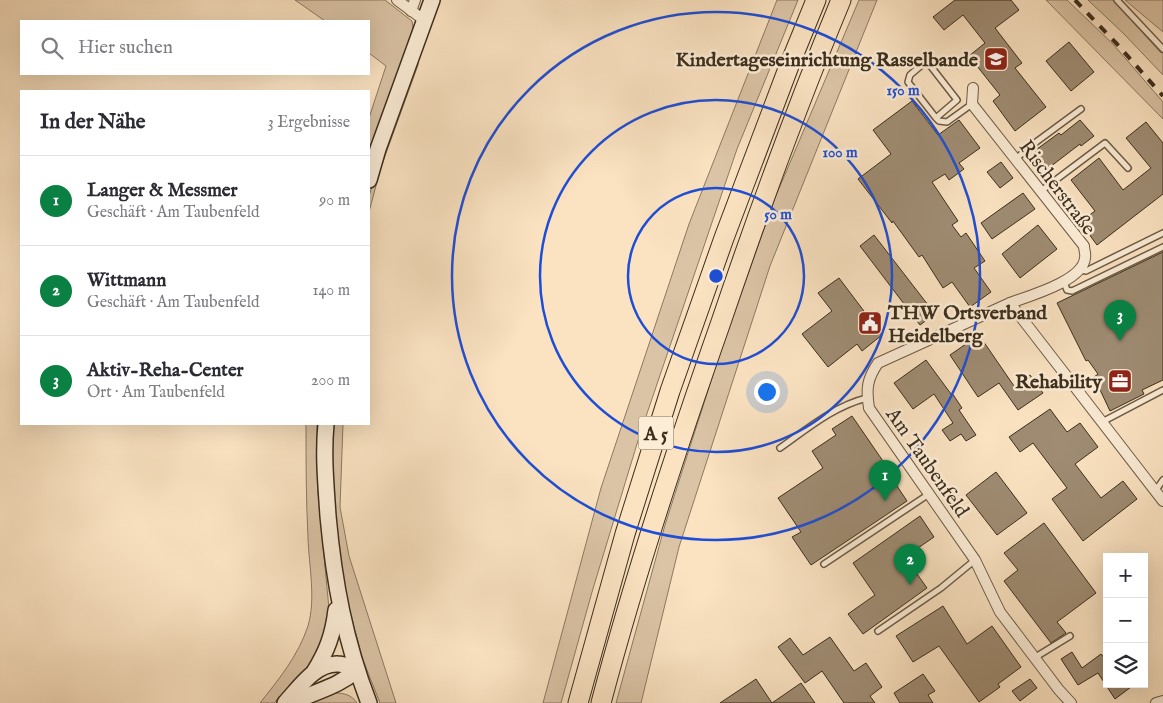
<!DOCTYPE html>
<html lang="de">
<head>
<meta charset="utf-8">
<style>
  :root { --surface:#fff; --page:#f2f2f3; --text:#2b2b33; --muted:#7c7c81; --line:#e1e1e2; --accent:#0b8043 }
  body { margin:0; font-family:"IM FELL English",serif; background:var(--page); color:var(--text) }
  .controls { position:absolute; right:15px; bottom:15px; display:grid; overflow:hidden; border-radius:0px; box-shadow:0 5px 20px #0002 }
  .controls button { width:45px; height:45px; display:grid; place-items:center; padding:0; border:0; border-bottom:1px solid var(--line); background:var(--surface); color:var(--text); font:25px sans-serif }
  .you { position:absolute; left:766px; top:391px; width:18px; height:18px; margin:-12px; border:4px solid #fff; border-radius:50%; background:#1a73e8; box-shadow:0 0 0 8px #1a73e833 }
  .badge { display:grid; place-items:center; width:32px; height:32px; border-radius:50%; background:var(--accent); color:#fff; font-size:16px; font-weight:700 }
  .pin { position:absolute; translate:-50% -41px; filter:drop-shadow(0 1px 2px #0008) }
  .pin::after { content:''; position:absolute; top:26px; width:18px; height:15px; background:inherit; clip-path:polygon(0 0,100% 0,50% 100%) }
  .list { margin:0; padding:0; list-style:none }
  h2 { display:flex; justify-content:space-between; align-items:center; height:65px; margin:0; padding:0 20px; font-size:21px }
  h2 small { font-size:16px; font-weight:400; color:var(--muted) }
  .list li { display:grid; grid-template-columns:32px 1fr auto; gap:15px; align-items:center; box-sizing:border-box; height:90px; padding:0 20px; border-top:1px solid var(--line) }
  .list b { display:block; font-size:19px; white-space:nowrap }
  .list p { margin:0; font-size:16px; white-space:nowrap; color:var(--muted) }
  .list em { font-size:16px; font-style:normal; color:var(--muted) }
  .icon { flex:none; width:28px; height:28px; fill:none; stroke:currentColor; stroke-width:2; stroke-linecap:round; stroke-linejoin:round }
  .map { position:relative; flex:none; width:1163px; height:703px; overflow:hidden }
  .search { position:absolute; background:var(--surface); box-shadow:0 5px 20px #0002; left:20px; top:20px; width:350px; height:55px; display:flex; align-items:center; gap:12px; box-sizing:border-box; padding:0 18px; border-radius:0px; color:var(--muted); font-size:19px }
  .panel { position:absolute; background:var(--surface); box-shadow:0 5px 20px #0002; left:20px; top:90px; width:350px; height:335px; border-radius:0px }
  .map>svg:first-child { display:block }
</style>
</head>
<body>
<div class="map">
<svg width="1163" height="703" viewBox="0 0 1163 703">
  <rect width="100%" height="100%" fill="#fbe3c2"/>
  <filter id="stains"><feTurbulence type="fractalNoise" baseFrequency=".004" numOctaves="4"/><feColorMatrix values="0 0 0 0 .2 0 0 0 0 .09 0 0 0 0 .02 0 0 0 .5 -.17"/></filter>
  <radialGradient id="worn" r=".72"><stop offset=".6" stop-color="#630" stop-opacity="0"/><stop offset="1" stop-color="#630" stop-opacity=".3"/></radialGradient>
  <!-- green -->
  <g fill="#dbc4a6" stroke="#8c7962">
    <path d="M295,0H385L412,21L413,28L369,160V118L386,66L369,53V21H325Z"/>
    <path d="M777,0H798L737,149L640,434L592,592L561,703H543L601,488L689,224Z"/>
    <path d="M859,0H877L770,266L679,547L641,703H616L665,525L719,356L775,198Z"/>
    <path d="M1046,0H1067L1113,44L1163,102V119Z"/>
    <path d="M1088,0H1113L1161,53L1163,52V75L1124,34Z"/>
    <path d="M1125,0H1163V32Z"/>
    <path d="M418,58V65L381,167L369,212V196L388,136Z"/>
    <path d="M306,424H317L318,493L329,609L323,646L305,674L274,703H260C279,679 298,656 308,626C316,599 309,566 308,538C306,500 306,462 306,424Z"/>
    <path d="M329,424H343L340,507L349,556L396,703H380L363,660L346,598L337,552Z"/>
    <path d="M335,693C344,693 352,695 357,703H308L321,696Z"/>
  </g>
  <!-- building -->
  <g fill="#9f8c73" stroke="#3c2e1d">
    <path d="M955,0H1011L1019,10L995,28L1022,63L1015,68L1046,107L1015,131L993,101L1000,95L969,56L985,43L963,15L944,30L933,17Z"/>
    <path d="M1069,42L1094,72L1071,91L1046,61Z"/>
    <path d="M912,101L938,135L959,120L980,148L959,163L964,169L949,180L945,174L932,182L958,221L952,225L961,237L966,233L985,261L974,268L991,292L970,307L952,282L943,288L922,255L919,257L893,221L892,223L858,179L891,154L873,130Z"/>
    <path d="M1080,120L1094,136L1081,146L1080,144L1046,170L1033,152L1059,133L1061,135Z"/>
    <path d="M1146,122L1163,143V194L1097,245L1080,222L1095,211L1071,180L1099,158L1123,190L1151,168L1126,138Z"/>
    <path d="M1001,162L1013,178L1000,188L987,172Z"/>
    <path d="M1023,193L1035,209L992,239L981,223Z"/>
    <path d="M1038,225L1057,249L1020,278L1002,254Z"/>
    <path d="M874,235L935,314L920,325L860,246Z"/>
    <path d="M1163,252V380L1142,390L1144,394L1110,411L1094,377L1098,374L1088,360L1086,361L1057,303Z"/>
    <path d="M839,278L882,335L862,351L857,344L828,367L802,334L832,311L818,293Z"/>
    <path d="M979,335L1014,386L1030,375L1043,393L1018,410L999,383L978,397L950,355Z"/>
    <path d="M926,360L951,394L952,393L962,408L959,410L976,435L966,441L961,434L950,441L942,430L953,423L934,394L913,409L894,383Z"/>
    <path d="M1050,409L1067,432L1080,423L1098,447L1075,464L1101,498L1123,481L1137,499L1083,541L1052,499L1067,488L1033,443L1020,452L1009,437Z"/>
    <path d="M852,416L885,464L883,465L907,501L811,565L792,537L801,532L778,498L823,468L812,451L836,435L832,429Z"/>
    <path d="M996,472L1027,513L997,535L966,495Z"/>
    <path d="M920,516L934,537L905,557L927,588L863,634L848,614L875,595L853,563Z"/>
    <path d="M1044,523L1096,593L1057,622L1066,633L1051,643L1004,581L1018,570L1004,553Z"/>
    <path d="M943,606L967,644L992,626L1021,667L998,684L1000,687L979,702L939,646L913,662L896,636Z"/>
    <path d="M830,637L854,671L866,663L882,687L870,696L875,703H844L822,671L805,683L778,647L790,638L803,655Z"/>
    <path d="M1072,652L1082,668L1101,654L1107,661V684H1135L1115,699L1098,673L1078,685L1061,659Z"/>
    <path d="M923,674L935,691L928,695L933,703H900L894,693Z"/>
    <path d="M756,679L772,703H720Z"/>
    <path d="M1030,679L1037,688L1020,701L1012,691Z"/>
    <path d="M801,683L815,703H772Z"/>
  </g>
  <g fill="none" stroke-linecap="round" stroke-linejoin="round">
    <defs>
      <g id="service">
        <path d="M1117,0L1163,49"/>
        <path d="M936,118L957,100L929,64H923L910,75L908,82L936,118L939,121L947,122L972,104"/>
        <path d="M1016,159L1028,148L1081,109"/>
        <path d="M1041,191L1105,143L1128,168"/>
        <path d="M1080,270L1086,271L1163,233"/>
        <path d="M1064,282L1067,290L1072,291L1163,247"/>
        <path d="M1102,422L1163,390"/>
        <path d="M780,448C807,429 834,406 867,398"/>
        <path d="M1156,490L1163,480"/>
        <path d="M824,564L929,494"/>
        <path d="M878,631L941,588L975,560"/>
        <path d="M1034,658L1070,636"/>
      </g>
      <g id="minor">
        <path d="M397,0L424,20"/>
        <path d="M411,11L415,0"/>
        <path d="M973,88L972,104L1084,246C1084,250 1086,254 1085,258C1083,281 1029,296 1010,303"/>
        <path d="M1071,703L1059,690L1000,612L975,560L869,408C866,389 867,379 878,363L1010,303L1163,501"/>
        <path d="M1156,703L1163,701"/>
      </g>
      <g id="secondary">
        <path d="M369,180L378,149L432,0"/>
        <path d="M326,424C323,455 326,485 328,516C334,582 345,641 369,703"/>
        <path d="M314,672C327,651 333,635 336,610"/>
        <path d="M285,703C299,688 315,663 338,664C344,664 351,668 357,670"/>
        <path d="M293,703C316,690 335,689 357,670"/>
      </g>
      <g id="motorway">
        <path d="M578,703L625,534L670,391L724,238L789,66L816,0"/>
        <path d="M601,703C635,574 677,447 721,322C758,213 797,106 841,0"/>
      </g>
    </defs>
    <!-- service casing -->
    <use href="#service" stroke="#6c5b46" stroke-width="8"/>
    <!-- minor casing -->
    <use href="#minor" stroke="#6c5b46" stroke-width="12"/>
    <!-- secondary casing -->
    <use href="#secondary" stroke="#3c2e1d" stroke-width="18"/>
    <!-- motorway casing -->
    <use href="#motorway" stroke="#3c2e1d" stroke-width="21"/>
    <!-- service -->
    <use href="#service" stroke="#fcedd7" stroke-width="5"/>
    <!-- minor -->
    <use href="#minor" stroke="#fcedd7" stroke-width="10"/>
    <!-- secondary -->
    <use href="#secondary" stroke="#fcedd7" stroke-width="15"/>
    <!-- motorway -->
    <use href="#motorway" stroke="#fbe3c2" stroke-width="19"/>
    <!-- rail -->
    <path stroke="#3c2e1d" stroke-width="4" stroke-dasharray="9 9" stroke-linecap="butt" d="M1075,0L1117,44L1163,96"/>
  </g>
  <!-- distance rings -->
  <g fill="none" stroke="#1d4ed8" stroke-width="2.5">
    <circle cx="716" cy="276" r="88"/>
    <circle cx="716" cy="276" r="176"/>
    <circle cx="716" cy="276" r="264"/>
  </g>
  <!-- icons -->
  <defs>
    <symbol id="school-square" viewBox="-11 -11 22 22"><rect x="-9" y="-9" width="18" height="18" rx="4" fill="#8f2418" stroke="#fcedd7"/><path d="M0-5L7-2L0 1L-7-2ZM-4 1L0 2.5L4 1V4Q0 6-4 4Z" fill="#fff"/></symbol>
    <symbol id="civic-square" viewBox="-11 -11 22 22"><rect x="-9" y="-9" width="18" height="18" rx="4" fill="#8f2418" stroke="#fcedd7"/><path d="M-.6-6.5H3V-4.5H.6V-3L4-1V1h2V6H-6V1h2V-1L-.6-3ZM-1.2 2.5V6h2.4V2.5Z" fill="#fff"/></symbol>
    <symbol id="office-square" viewBox="-11 -11 22 22"><rect x="-9" y="-9" width="18" height="18" rx="4" fill="#8f2418" stroke="#fcedd7"/><path d="M-6-3h4V-5.5h4V-3h4V5H-6ZM-1-4.5V-3h2v-1.5ZM-6 0V1H6V0Z" fill="#fff"/></symbol>
  </defs>
  <g fill-rule="evenodd">
    <use href="#school-square" x="982" y="45" width="28" height="28"/>
    <use href="#civic-square" x="856" y="309" width="28" height="28"/>
    <use href="#office-square" x="1106" y="367" width="28" height="28"/>
  </g>
  <g text-anchor="middle" stroke-width="5" stroke-linejoin="round" paint-order="stroke">
    <!-- shield labels -->
    <rect fill="#fcedd7" stroke="#766755" stroke-width="1" x="638.5" y="416.5" width="35" height="33" rx="4"/>
    <g font-size="19" font-weight="bold" fill="#3c2e1d">
      <text x="656" y="440">A 5</text>
    </g>
    <!-- poi labels -->
    <g font-size="20" font-weight="bold" fill="#3c2e1d" stroke="#fcedd7" text-anchor="end">
      <text x="978" y="66">Kindertageseinrichtung Rasselbande</text>
      <text x="888" y="319" text-anchor="start">THW Ortsverband<tspan x="888" dy="23">Heidelberg</tspan></text>
      <text x="1102" y="388">Rehability</text>
    </g>
    <!-- street labels -->
    <g font-size="20" fill="#3c2e1d" stroke="#fcedd7">
      <text transform="translate(1058 187) rotate(53)" y="7">Rischerstraße</text>
      <text transform="translate(928 462) rotate(55)" y="7">Am Taubenfeld</text>
    </g>
  </g>
  <circle cx="716" cy="276" r="8" fill="#1d4ed8" stroke="#fcedd7" stroke-width="2.5"/>
  <g font-size="15" text-anchor="middle" font-weight="bold" fill="#1d4ed8" stroke="#fcedd7" stroke-width="5" stroke-linejoin="round" paint-order="stroke">
    <text x="903" y="95">150 m</text>
    <text x="840" y="157">100 m</text>
    <text x="778" y="219">50 m</text>
  </g>
  <rect width="100%" height="100%" filter="url(#stains)"/>
  <rect width="100%" height="100%" fill="url(#worn)"/>
</svg>
<div class="controls">
<button>+</button>
<button>−</button>
<button><svg class="icon" aria-label="layers" viewBox="0 0 24 24"><path d="M12 4l9 5-9 5-9-5zM3 14l9 5 9-5"/></svg></button>
</div>
<div class="you"></div>
<div class="pin badge" style="left:885px;top:501px">1</div>
<div class="pin badge" style="left:910px;top:585px">2</div>
<div class="pin badge" style="left:1120px;top:341px">3</div>
<div class="search"><svg class="icon" aria-label="search" viewBox="0 0 24 24"><circle cx="10" cy="10" r="6"/><path d="M15 15l6 6"/></svg>Hier suchen</div>
<section class="panel">
<h2>In der Nähe<small>3 Ergebnisse</small></h2>
<ul class="list">
<li><span class="badge">1</span><div><b>Langer &amp; Messmer</b><p>Geschäft · Am Taubenfeld</p></div><em>90 m</em></li>
<li><span class="badge">2</span><div><b>Wittmann</b><p>Geschäft · Am Taubenfeld</p></div><em>140 m</em></li>
<li><span class="badge">3</span><div><b>Aktiv-Reha-Center</b><p>Ort · Am Taubenfeld</p></div><em>200 m</em></li>
</ul>
</section>
</div>
</body>
</html>
